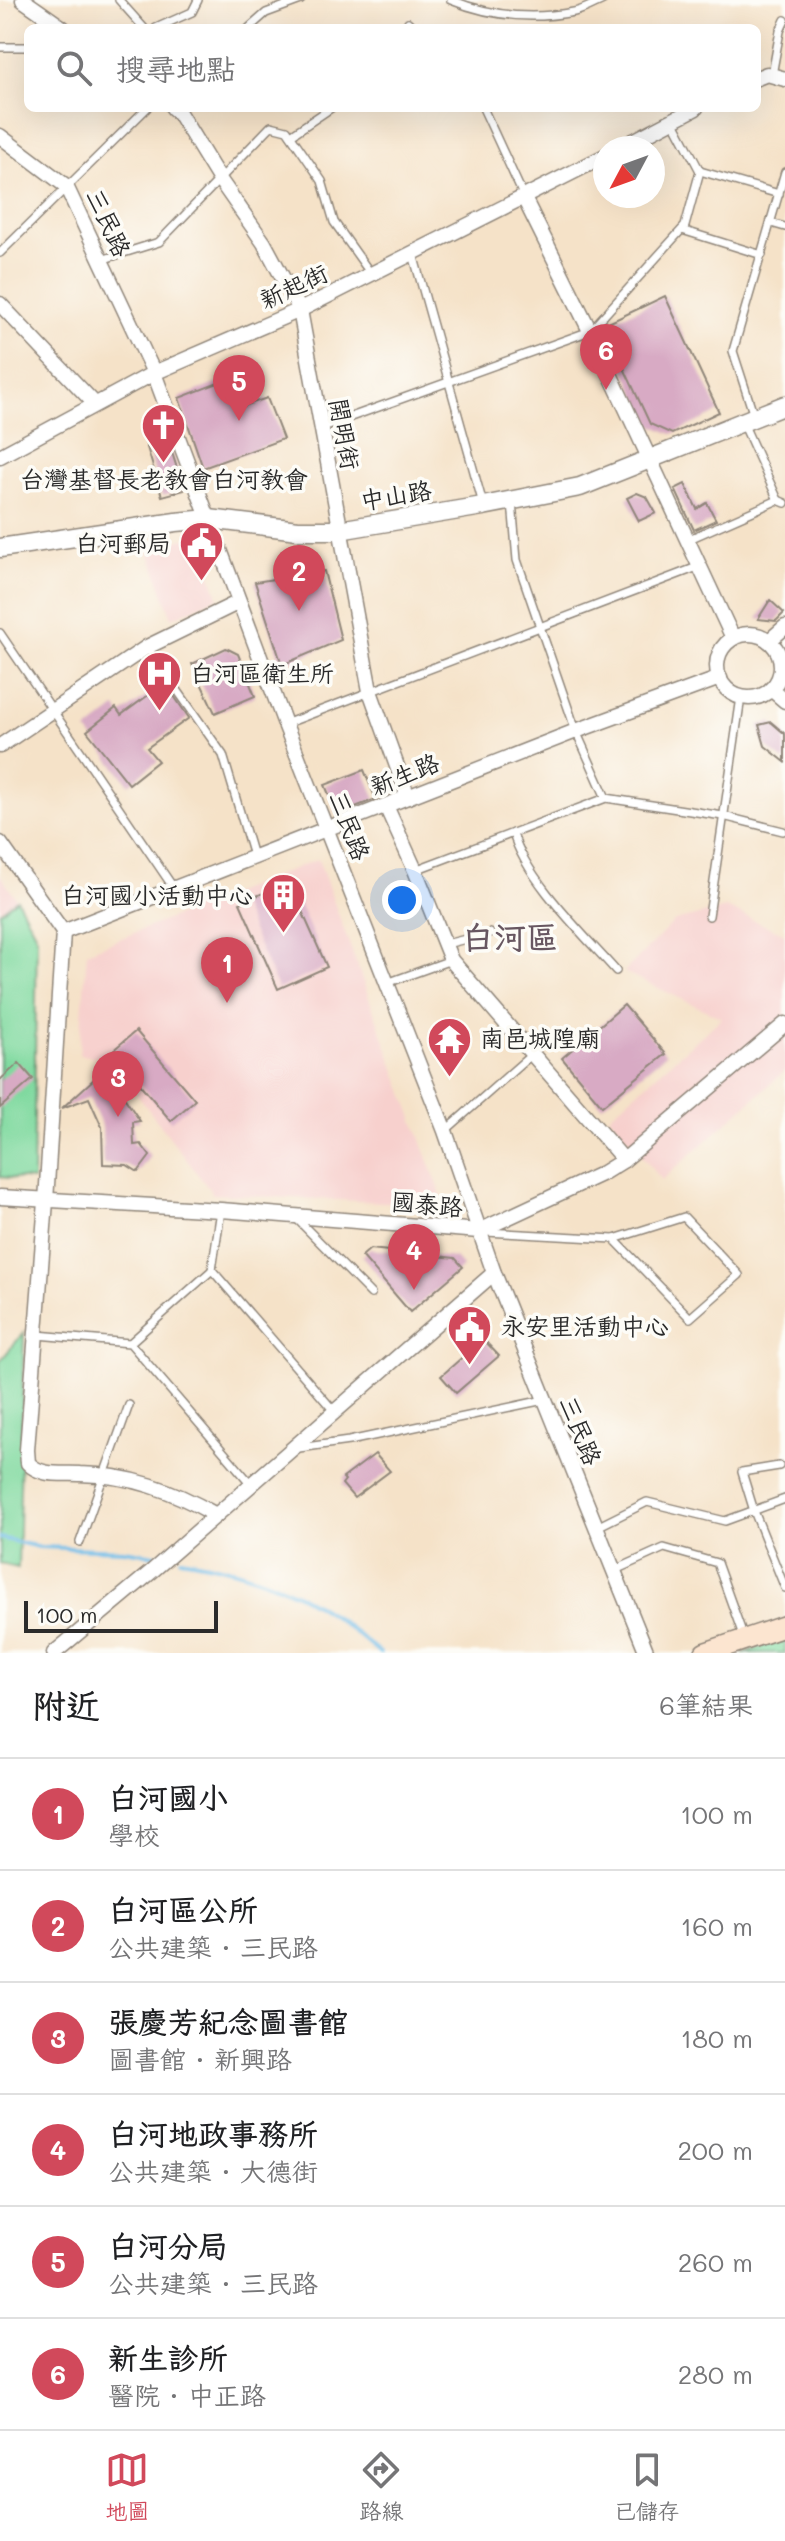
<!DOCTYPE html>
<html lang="zh-TW">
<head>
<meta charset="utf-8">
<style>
  :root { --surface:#fff; --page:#f6f6f6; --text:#202124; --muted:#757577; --line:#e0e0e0; --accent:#d1495b }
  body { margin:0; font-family:Mali,"LXGW WenKai TC",sans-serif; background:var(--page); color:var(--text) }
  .compass { position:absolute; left:593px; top:136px; width:72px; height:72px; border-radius:50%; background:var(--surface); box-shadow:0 8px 32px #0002; rotate:229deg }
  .scale { position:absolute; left:24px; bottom:20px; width:194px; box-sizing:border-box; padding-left:8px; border:4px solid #2b2b2b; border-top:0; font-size:22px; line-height:28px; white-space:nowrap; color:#2b2b2b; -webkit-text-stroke:6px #fdfcf7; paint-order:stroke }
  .you { position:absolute; left:402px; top:900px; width:28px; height:28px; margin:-20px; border:6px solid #fff; border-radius:50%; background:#1a73e8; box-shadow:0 0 0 12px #1a73e833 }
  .badge { display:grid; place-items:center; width:52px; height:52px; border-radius:50%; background:var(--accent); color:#fff; font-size:26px; font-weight:700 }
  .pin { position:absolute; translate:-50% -66px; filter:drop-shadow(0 2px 4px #0008) }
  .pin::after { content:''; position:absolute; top:42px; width:28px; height:24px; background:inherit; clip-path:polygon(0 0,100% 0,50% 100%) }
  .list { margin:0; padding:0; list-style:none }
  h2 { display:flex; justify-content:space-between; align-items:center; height:104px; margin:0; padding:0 32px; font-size:34px }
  h2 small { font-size:26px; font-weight:400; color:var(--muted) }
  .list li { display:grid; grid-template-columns:52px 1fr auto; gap:24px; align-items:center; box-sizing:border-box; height:112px; padding:0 32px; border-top:2px solid var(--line) }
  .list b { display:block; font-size:30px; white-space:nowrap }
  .list p { margin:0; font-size:26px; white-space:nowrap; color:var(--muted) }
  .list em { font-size:26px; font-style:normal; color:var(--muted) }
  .icon { flex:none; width:44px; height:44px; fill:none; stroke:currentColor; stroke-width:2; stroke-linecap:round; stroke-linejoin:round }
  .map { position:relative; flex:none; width:785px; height:1653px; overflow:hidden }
  .search { position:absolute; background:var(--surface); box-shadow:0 8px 32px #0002; left:24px; right:24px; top:24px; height:88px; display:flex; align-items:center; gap:20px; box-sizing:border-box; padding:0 28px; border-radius:12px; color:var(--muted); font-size:30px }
  .sheet { height:776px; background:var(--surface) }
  nav { display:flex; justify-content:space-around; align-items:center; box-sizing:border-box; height:112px; border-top:2px solid var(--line); background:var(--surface); font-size:22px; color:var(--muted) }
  nav a { display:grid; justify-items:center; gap:4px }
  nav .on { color:var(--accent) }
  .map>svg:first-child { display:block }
</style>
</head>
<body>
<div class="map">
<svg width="785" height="1653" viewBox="0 0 785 1653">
  <rect width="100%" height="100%" fill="#fdfcf7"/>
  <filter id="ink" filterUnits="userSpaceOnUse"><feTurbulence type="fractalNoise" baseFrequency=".0125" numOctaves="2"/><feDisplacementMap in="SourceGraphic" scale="16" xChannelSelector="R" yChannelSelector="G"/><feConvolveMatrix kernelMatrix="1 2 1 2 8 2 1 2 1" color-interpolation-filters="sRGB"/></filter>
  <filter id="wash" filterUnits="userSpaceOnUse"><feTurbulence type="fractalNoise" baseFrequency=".006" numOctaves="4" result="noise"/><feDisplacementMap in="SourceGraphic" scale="32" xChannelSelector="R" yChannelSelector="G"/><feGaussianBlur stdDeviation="1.8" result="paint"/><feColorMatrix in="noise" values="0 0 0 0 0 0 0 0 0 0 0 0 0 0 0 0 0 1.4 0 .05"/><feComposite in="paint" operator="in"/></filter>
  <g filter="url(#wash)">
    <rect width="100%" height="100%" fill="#f5e2c8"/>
    <!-- built -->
    <g fill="#f7d0cd">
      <path d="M187,538L202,545L218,597L172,618L147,545Z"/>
      <path d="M318,859L445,1205L213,1194L109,1058L79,1055L87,952Z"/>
      <path d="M0,875L17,899L0,912Z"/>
      <path d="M726,908L785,934V1071L662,1180L609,1116L722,1018L624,972L675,921Z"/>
    </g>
    <!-- green -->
    <g fill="#7fd99f" stroke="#558265" stroke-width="2">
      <path d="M17,899L37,937L33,1180L0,1177V912Z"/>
      <path d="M24,1332L18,1568L0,1564V1361Z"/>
      <path d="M785,1639V1653H743Z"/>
    </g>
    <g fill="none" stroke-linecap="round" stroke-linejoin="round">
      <!-- stream -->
      <g stroke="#6dbbe7" stroke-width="4">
        <path d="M0,1538L39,1547L124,1550L155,1555"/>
        <path d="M181,1559C231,1567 283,1583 326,1611C345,1623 362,1639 380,1653"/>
      </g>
    </g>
    <g id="blocks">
      <!-- building -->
      <g fill="#d8aac4">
        <path d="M665,296L719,412L672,434L650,424L604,325Z"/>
        <path d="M231,378L241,407L267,398L283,439L203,468L179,398Z"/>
        <path d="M166,434L184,490L162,496L145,441Z"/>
        <path d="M685,484L697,509L707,503L716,520L694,530L675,489Z"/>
        <path d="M637,493L647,497L656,513L639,521L627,498Z"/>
        <path d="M324,571L341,640L282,665L255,582Z"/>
        <path d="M770,600L784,613L776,621L758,619Z"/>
        <path d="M226,648L238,654L255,696L215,713L192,664Z"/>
        <path d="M165,683L189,718L147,748L158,761L129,784L87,731L116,708L121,715Z"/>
        <path d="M771,722L785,734V762L765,746L759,725Z"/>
        <path d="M364,770L376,799L337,814L325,785Z"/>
        <path d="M289,882L327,967L278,989L240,903Z"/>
        <path d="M624,1005L666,1054L602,1106L562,1058Z"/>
        <path d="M136,1031L195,1100L171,1121L112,1051Z"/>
        <path d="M19,1063L33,1079L0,1108V1080Z"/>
        <path d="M105,1069L140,1121L133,1122L134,1145L141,1144L150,1156L138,1172L127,1165L103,1164L102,1127L89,1098L62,1108Z"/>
        <path d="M370,1249L455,1258L463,1267L410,1312L362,1256Z"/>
        <path d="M483,1339L499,1356L456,1393L441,1376Z"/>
        <path d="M375,1454L390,1471L354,1498L342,1484L345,1480L343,1478Z"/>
      </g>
    </g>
  </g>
  <g filter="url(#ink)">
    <use href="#blocks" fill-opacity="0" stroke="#90867a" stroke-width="2"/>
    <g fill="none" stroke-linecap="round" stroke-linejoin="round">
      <defs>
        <g id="service">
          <path d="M119,0L144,28"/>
          <path d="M451,0C490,16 532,20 574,12C584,10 594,4 603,0"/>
          <path d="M408,22L414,28"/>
          <path d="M156,28L192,12L198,0"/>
          <path d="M249,28L266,13L301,0"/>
          <path d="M0,47H28"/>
          <path d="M772,75L780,31L785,20"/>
          <path d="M483,108L524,197"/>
          <path d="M291,135L331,108"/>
          <path d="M700,171L779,194"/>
          <path d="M771,223L785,227"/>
          <path d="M682,230L762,255"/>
          <path d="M0,253L147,108"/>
          <path d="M413,254L483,504"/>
          <path d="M101,260L159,242L271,126L287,130L322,181L334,222L371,274"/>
          <path d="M754,416L733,351L785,172"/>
          <path d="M743,423L778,500"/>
          <path d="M323,427L590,331L685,226L700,171L673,120"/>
          <path d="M512,502L517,560L576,731L606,798"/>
          <path d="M687,540L778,500L785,503"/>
          <path d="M0,633L173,887"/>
          <path d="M147,647L223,755L253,856"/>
          <path d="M285,724L700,566"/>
          <path d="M513,833C525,878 584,935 616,971"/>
          <path d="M415,870L606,798L723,816L783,831"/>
          <path d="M709,916L741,697"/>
          <path d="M446,944L490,933"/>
          <path d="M387,983L451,960"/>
          <path d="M445,1131L531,1055"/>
          <path d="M221,1210L212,1270L334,1411"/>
          <path d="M297,1219L371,1294"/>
          <path d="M485,1232L614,1239L684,1217L739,1275L690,1318L614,1239"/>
          <path d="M37,1335L130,1343L251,1484"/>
          <path d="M130,1343L212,1270"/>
          <path d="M299,1448L349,1441L544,1400"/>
          <path d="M779,1466L742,1472L754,1511L785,1588"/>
          <path d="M597,1527L647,1502L725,1521L785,1499"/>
          <path d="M80,1542L129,1405"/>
          <path d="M613,1571L664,1548L717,1563L744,1638"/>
        </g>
        <g id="minor">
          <path d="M23,0L63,28"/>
          <path d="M757,78L767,74L785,79"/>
          <path d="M173,108L179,113L220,180L264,243L300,310L370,691L408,797"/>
          <path d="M0,136L66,186L154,373L285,724L445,1131L494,1273L647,1653"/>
          <path d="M620,148L696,108"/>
          <path d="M524,198L590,331L733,638"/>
          <path d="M0,304L94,403"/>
          <path d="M0,456L154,373L300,310L605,156"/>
          <circle cx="749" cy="666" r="32"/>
          <path d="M769,641L785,627"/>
          <path d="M771,689L785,701"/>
          <path d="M0,746L147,647L239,602"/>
          <path d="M386,806L415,870L451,960L624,1160"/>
          <path d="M0,843L63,932L46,1201L27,1450L28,1463C41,1477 62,1473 80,1474C131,1475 172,1490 216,1515"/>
          <path d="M63,932L576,731L720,678"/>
          <path d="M0,1197L221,1210L479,1231L603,1173L624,1160L785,1024"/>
          <path d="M54,1653L151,1572L494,1273"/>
        </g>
        <path id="tertiary" d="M0,548L176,522L209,519L298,530H339L483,506L580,487L785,405"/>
        <path id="secondary" d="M705,1653L785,1626"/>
      </defs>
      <!-- service casing -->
      <use href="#service" stroke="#90867a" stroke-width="10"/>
      <!-- minor casing -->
      <use href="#minor" stroke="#90867a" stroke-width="17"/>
      <!-- tertiary casing -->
      <use href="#tertiary" stroke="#90867a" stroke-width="21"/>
      <!-- secondary casing -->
      <use href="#secondary" stroke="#90867a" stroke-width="23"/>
      <!-- service -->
      <use href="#service" stroke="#fff" stroke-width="7"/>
      <!-- minor -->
      <use href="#minor" stroke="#fff" stroke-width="14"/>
      <!-- tertiary -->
      <use href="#tertiary" stroke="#fff" stroke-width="18"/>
      <!-- secondary -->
      <use href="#secondary" stroke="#fce5d0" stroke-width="20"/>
    </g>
  </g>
  <!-- icons -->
  <defs>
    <symbol id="church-pin" viewBox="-11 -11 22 30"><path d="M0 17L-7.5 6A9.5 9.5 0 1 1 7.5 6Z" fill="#d1495b" stroke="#fdfcf7"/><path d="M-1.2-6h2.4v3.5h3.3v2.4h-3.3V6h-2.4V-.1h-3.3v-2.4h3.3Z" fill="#fff"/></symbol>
    <symbol id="civic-pin" viewBox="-11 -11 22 30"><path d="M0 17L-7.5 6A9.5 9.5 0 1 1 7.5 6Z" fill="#d1495b" stroke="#fdfcf7"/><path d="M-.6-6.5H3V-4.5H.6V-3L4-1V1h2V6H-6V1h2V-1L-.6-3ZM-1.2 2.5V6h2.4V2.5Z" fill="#fff"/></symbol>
    <symbol id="hospital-pin" viewBox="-11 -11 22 30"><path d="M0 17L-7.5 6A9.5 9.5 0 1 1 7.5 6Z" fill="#d1495b" stroke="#fdfcf7"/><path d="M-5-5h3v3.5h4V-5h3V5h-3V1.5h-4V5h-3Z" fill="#fff"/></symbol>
    <symbol id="building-pin" viewBox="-11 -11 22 30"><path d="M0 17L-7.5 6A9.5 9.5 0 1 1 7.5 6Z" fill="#d1495b" stroke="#fdfcf7"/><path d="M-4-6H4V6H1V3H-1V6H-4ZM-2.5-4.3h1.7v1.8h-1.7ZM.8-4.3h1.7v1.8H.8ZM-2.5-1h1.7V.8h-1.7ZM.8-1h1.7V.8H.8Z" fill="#fff"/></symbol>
    <symbol id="temple-pin" viewBox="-11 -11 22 30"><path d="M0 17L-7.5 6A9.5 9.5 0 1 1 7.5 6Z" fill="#d1495b" stroke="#fdfcf7"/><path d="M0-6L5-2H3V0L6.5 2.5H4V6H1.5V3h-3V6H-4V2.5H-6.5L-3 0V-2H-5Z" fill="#fff"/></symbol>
  </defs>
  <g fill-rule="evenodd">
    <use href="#church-pin" x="138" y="400" width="51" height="69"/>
    <use href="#civic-pin" x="176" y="518" width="51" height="69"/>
    <use href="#hospital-pin" x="134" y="648" width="51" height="69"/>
    <use href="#building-pin" x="258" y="870" width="51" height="69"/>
    <use href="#temple-pin" x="424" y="1014" width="51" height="69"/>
    <use href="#civic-pin" x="444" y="1302" width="51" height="69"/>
  </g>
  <g text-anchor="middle" stroke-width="7" stroke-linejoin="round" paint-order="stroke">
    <!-- street labels -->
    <g font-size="24" fill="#2b2b2b" stroke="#fdfcf7">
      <text transform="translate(108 223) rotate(65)" y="8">三民路</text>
      <text transform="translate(294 287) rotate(-25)" y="8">新起街</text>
      <text transform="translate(344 434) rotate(80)" y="8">開明街</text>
      <text transform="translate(396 496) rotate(-9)" y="8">中山路</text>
      <text transform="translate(405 775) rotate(-22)" y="8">新生路</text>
      <text transform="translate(349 826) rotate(69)" y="8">三民路</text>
      <text transform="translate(427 1205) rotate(5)" y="8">國泰路</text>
      <text transform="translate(580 1431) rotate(68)" y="8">三民路</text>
    </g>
    <!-- poi labels -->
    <g font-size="24" fill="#2b2b2b" stroke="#fdfcf7" text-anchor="start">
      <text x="164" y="488" text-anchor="middle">台灣基督長老教會白河教會</text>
      <text x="171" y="552" text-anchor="end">白河郵局</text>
      <text x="190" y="682">白河區衛生所</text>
      <text x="253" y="904" text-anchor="end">白河國小活動中心</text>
      <text x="480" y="1047">南邑城隍廟</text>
      <text x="501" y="1335">永安里活動中心</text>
    </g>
    <!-- district labels -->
    <g font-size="32" font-weight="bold" fill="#685761" stroke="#fdfcf7">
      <text x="510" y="949">白河區</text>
    </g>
  </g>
</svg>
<svg class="compass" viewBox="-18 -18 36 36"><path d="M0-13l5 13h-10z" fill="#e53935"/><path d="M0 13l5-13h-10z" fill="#757577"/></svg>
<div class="scale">100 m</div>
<div class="you"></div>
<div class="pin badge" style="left:227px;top:1003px">1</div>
<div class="pin badge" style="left:299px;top:611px">2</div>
<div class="pin badge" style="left:118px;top:1117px">3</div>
<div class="pin badge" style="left:414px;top:1290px">4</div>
<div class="pin badge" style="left:239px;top:421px">5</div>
<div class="pin badge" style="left:606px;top:390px">6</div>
<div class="search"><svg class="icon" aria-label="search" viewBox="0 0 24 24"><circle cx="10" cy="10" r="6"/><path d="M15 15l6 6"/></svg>搜尋地點</div>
</div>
<section class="sheet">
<h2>附近<small>6筆結果</small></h2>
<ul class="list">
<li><span class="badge">1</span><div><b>白河國小</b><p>學校</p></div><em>100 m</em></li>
<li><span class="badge">2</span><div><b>白河區公所</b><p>公共建築 · 三民路</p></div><em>160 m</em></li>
<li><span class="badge">3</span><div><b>張慶芳紀念圖書館</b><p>圖書館 · 新興路</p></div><em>180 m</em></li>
<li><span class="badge">4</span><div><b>白河地政事務所</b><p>公共建築 · 大德街</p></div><em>200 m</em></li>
<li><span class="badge">5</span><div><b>白河分局</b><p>公共建築 · 三民路</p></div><em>260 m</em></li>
<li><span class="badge">6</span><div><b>新生診所</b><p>醫院 · 中正路</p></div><em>280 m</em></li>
</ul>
</section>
<nav>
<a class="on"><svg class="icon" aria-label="map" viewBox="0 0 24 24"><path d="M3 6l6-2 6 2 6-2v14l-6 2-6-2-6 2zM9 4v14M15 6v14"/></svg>地圖</a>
<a><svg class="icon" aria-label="directions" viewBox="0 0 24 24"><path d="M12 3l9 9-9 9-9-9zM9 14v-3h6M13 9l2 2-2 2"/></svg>路線</a>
<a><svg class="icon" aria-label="saved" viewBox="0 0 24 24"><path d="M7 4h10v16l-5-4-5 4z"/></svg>已儲存</a>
</nav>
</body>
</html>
